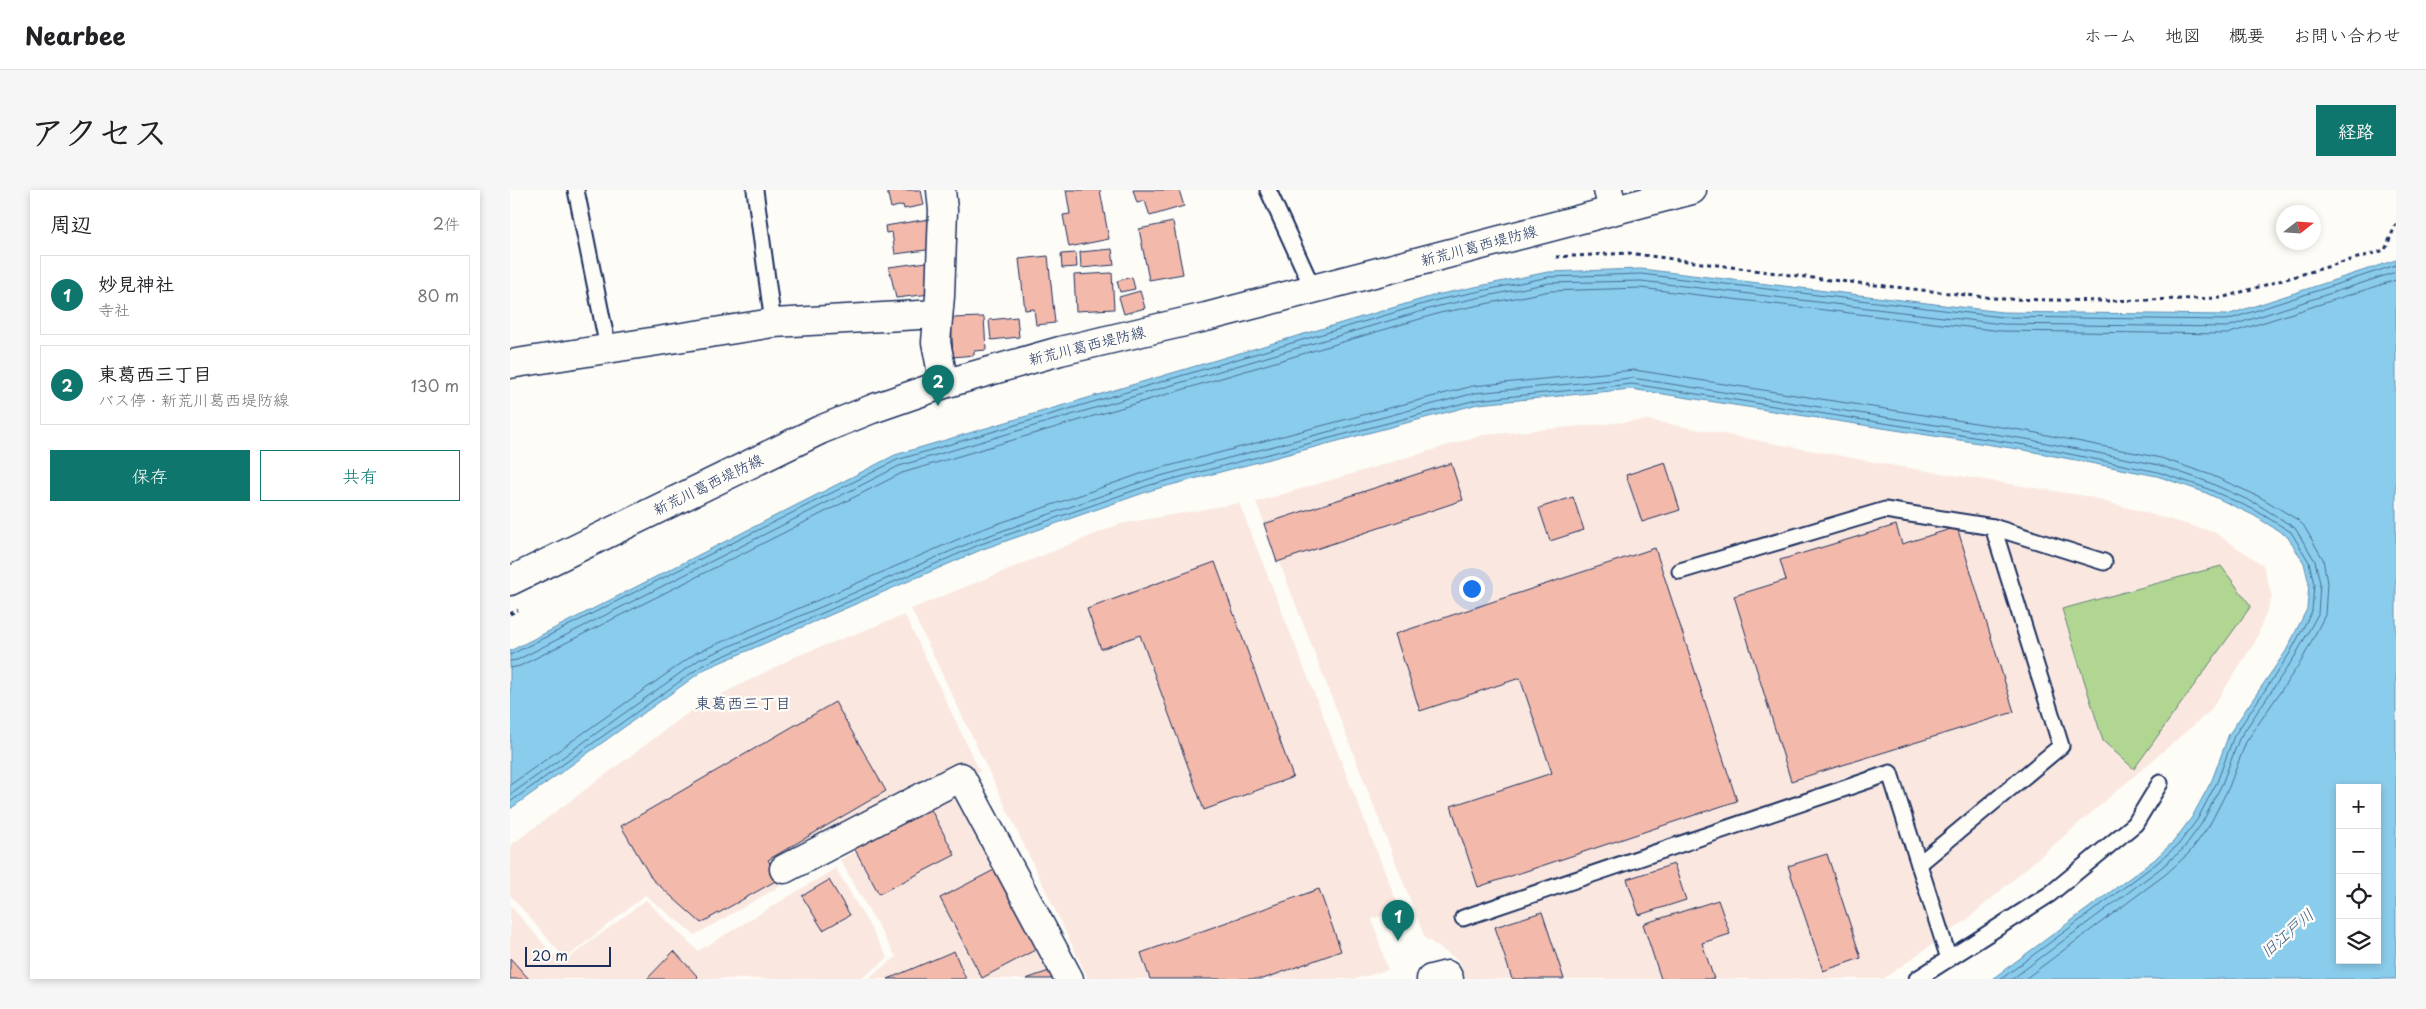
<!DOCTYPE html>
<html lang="ja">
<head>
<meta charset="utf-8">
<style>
  :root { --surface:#fff; --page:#f6f6f6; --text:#202124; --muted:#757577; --line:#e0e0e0; --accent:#0f766e }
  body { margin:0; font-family:"Playpen Sans","Klee One",sans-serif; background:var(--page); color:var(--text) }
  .controls { position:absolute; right:15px; bottom:15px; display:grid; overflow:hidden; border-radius:0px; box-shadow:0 2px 8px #0003 }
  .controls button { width:45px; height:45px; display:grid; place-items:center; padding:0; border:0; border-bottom:1px solid var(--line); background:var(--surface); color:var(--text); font:25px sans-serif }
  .compass { position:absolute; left:1766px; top:15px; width:45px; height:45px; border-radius:50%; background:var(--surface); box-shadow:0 2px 8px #0003; rotate:73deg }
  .scale { position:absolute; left:15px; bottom:12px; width:86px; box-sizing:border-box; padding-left:5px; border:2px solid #1b2f5e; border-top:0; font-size:14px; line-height:18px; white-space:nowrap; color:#1b2f5e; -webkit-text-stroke:4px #fdfcf7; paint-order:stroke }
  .you { position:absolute; left:961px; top:398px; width:18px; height:18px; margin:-12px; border:4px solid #fff; border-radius:50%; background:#1a73e8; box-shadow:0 0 0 8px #1a73e833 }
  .badge { display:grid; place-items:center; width:32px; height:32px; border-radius:50%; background:var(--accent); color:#fff; font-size:16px; font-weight:700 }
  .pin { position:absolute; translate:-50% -41px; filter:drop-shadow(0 1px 2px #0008) }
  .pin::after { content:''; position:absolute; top:26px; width:18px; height:15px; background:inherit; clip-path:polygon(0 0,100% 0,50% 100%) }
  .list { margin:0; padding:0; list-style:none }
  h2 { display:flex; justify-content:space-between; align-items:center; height:65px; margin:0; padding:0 20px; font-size:21px }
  h2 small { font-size:16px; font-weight:400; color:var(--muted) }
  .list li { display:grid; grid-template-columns:32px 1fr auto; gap:15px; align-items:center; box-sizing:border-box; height:80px; margin:0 10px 10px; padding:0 10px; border:1px solid var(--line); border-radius:0px }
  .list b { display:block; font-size:19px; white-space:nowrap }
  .list p { margin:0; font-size:16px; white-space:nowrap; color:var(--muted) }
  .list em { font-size:16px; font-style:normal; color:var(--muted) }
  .actions { display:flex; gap:10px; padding:15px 20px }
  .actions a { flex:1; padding:11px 0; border:1px solid var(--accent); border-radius:0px; text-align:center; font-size:18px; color:var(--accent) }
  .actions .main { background:var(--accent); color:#fff }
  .icon { flex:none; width:28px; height:28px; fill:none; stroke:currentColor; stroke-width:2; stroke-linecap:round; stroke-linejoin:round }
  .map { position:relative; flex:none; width:1886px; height:789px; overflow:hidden; border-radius:0px }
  header { display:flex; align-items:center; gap:30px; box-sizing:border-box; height:70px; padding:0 25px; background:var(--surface); border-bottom:1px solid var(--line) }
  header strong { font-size:24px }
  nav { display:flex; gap:28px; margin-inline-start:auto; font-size:18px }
  .intro { display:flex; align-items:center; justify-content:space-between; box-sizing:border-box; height:120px; padding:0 30px }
  h1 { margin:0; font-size:35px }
  .button { padding:12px 22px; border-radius:0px; background:var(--accent); color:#fff; font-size:18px; font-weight:700 }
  main { display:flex; gap:30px; padding:0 30px }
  aside { flex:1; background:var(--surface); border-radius:0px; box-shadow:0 2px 8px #0003 }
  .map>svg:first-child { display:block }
</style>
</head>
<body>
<header>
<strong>Nearbee</strong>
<nav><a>ホーム</a><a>地図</a><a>概要</a><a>お問い合わせ</a></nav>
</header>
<div class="intro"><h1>アクセス</h1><a class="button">経路</a></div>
<main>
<aside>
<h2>周辺<small>2件</small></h2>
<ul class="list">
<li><span class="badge">1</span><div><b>妙見神社</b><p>寺社</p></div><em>80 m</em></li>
<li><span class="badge">2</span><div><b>東葛西三丁目</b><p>バス停 · 新荒川葛西堤防線</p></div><em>130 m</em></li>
</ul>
<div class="actions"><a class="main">保存</a><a>共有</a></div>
</aside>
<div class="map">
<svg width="1886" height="789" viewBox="0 0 1886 789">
  <rect width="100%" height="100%" fill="#fdfcf7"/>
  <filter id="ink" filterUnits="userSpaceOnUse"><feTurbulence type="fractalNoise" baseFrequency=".02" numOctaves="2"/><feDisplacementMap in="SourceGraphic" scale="10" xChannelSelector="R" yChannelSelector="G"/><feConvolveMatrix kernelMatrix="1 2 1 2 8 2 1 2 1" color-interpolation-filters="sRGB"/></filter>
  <g filter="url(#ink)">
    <!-- built -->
    <g fill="#fae8e0">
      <path d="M1138,230L1380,275L1576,306L1704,342L1753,375L1762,407L1745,452L1700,521L1454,732L1373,789H955L949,771L915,748L746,312L973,245Z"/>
      <path d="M729,313L890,720L862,729L878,780L845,789H578L401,419L610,334Z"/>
      <path d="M395,425L470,582L185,745L135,705L55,769L0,705V656L186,517L289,465Z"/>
      <path d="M448,601L542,789H357L386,767L330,670Z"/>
      <path d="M326,678L378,768L351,789H0V715L51,774L136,710L188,761Z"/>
    </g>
    <!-- green -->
    <path fill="#b0d692" stroke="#668278" d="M1711,376L1741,416L1624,579L1593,551L1552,419Z"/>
    <!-- water -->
    <path fill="#8acceb" stroke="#5e8db3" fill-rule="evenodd" d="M1886,70V789H1482L1644,670L1664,651L1682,627L1702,590L1719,544L1776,461L1797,419L1799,394L1794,373L1777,346L1743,325L1694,302L1647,286L1514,260L1121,199L968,214L642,300L473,359L195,479L0,619V461L385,265L926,105L1038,82L1131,79L1492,122L1717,125ZM1830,598H1867V770H1830Z"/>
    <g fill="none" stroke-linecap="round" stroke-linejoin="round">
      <!-- shore -->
      <g stroke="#476e96" stroke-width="1">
        <path d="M0,465L387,270L927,110L1039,87L1131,84L1492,127L1717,130L1886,75"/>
        <path d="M0,471L7,470L389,276L929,116L1039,93L1131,91L1492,134L1717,137L1886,82"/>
        <path d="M0,478L10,476L392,283L930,123L1040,101L1130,98L1491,141L1717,144L1886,90"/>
        <path d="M0,595L186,463L467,341L636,282L963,196L1124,180L1517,241L1651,268L1701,285L1750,307L1788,330L1794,336L1813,369L1817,393L1815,425L1792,470L1736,552L1719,597L1699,636L1679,663L1656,684L1515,789"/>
        <path d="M0,605L190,469L469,349L639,289L965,203L1122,188L1516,249L1649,275L1698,292L1747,314L1785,338L1805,371L1810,393L1808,424L1785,466L1729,549L1712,594L1692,633L1673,659L1651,678L1502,789"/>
        <path d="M0,612L193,475L471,354L640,295L966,210L1122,194L1515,255L1648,282L1696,298L1745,320L1781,342L1799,372L1804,394L1802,421L1780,463L1724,546L1707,592L1687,630L1668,655L1647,673L1491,789"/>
      </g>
    </g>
    <!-- building -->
    <g fill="#f3baac" stroke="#1b2f5e">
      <path d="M377,0H411L414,15L394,19L393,15L381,18Z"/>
      <path d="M556,0H590L599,49L559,57L553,25L560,24Z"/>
      <path d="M623,0H669L674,16L640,26L635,11L627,13Z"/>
      <path d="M419,29L424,59L385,64L382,42L376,43L375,36Z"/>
      <path d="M663,32L673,84L639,90L629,39Z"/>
      <path d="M602,59L604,75L571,78L570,62Z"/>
      <path d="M566,63L567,77L552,78L551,64Z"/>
      <path d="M538,66L545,133L526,135L524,119L515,120L509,69Z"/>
      <path d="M417,72L420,104L386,108L379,77Z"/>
      <path d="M602,83L604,119L566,121L564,85Z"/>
      <path d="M622,87L625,99L610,102L607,91Z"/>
      <path d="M630,101L635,118L614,124L609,107Z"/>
      <path d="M474,127L476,160L464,161V165L443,167L441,128Z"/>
      <path d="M507,127L509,147L481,150L479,130Z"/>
      <path d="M1155,272L1170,320L1132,332L1116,285Z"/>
      <path d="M941,273L953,310L767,372L754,334Z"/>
      <path d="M1063,307L1074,340L1040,351L1029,318Z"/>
      <path d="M1386,335L1392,354L1447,337L1504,522L1281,591L1224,406L1276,390L1270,370Z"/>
      <path d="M1145,358L1227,611L968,697L941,616L1042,583L1010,488L910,521L885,444Z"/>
      <path d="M705,372L783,587L694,620L630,445L591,459L577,419Z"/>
      <path d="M325,512L376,601L258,670L269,689L191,733L142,689L111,636Z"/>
      <path d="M418,614L445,665L369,704L342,654Z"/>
      <path d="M1317,664L1351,768L1313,781L1278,676Z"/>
      <path d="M1164,674L1176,710L1129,725L1117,689Z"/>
      <path d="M486,679L527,759L472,788L430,708Z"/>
      <path d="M319,690L340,725L313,740L292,706Z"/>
      <path d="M809,699L831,761L753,789H640L631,763Z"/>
      <path d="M1208,710L1220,744L1192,753L1204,789H1151L1133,734Z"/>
      <path d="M1032,722L1054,789H1002L985,737Z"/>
      <path d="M164,761L188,787L186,789H137Z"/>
      <path d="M444,761L456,789H378Z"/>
      <path d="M0,768L19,789H0Z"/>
      <path d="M542,780L545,789H516Z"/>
    </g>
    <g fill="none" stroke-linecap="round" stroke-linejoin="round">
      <defs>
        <g id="service">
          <path d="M66,0L98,158"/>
          <path d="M245,0L263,133"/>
          <path d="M758,0L803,99"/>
          <path d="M1170,381L1375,320L1483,337L1594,372"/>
          <path d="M1409,674L1551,556L1483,337"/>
          <path d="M953,728L1380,583L1439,769"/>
          <path d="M1407,789L1540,704L1625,634L1650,593"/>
        </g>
        <g id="minor">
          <path d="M431,0L433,20L430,106L426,152L434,194"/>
          <path d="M0,174L263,133L428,124"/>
          <path d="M274,679L451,587L559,789"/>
          <path d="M921,789L937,785L939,789"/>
        </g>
        <path id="tertiary" d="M1098,0L1103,20"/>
        <path id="secondary" d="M0,391L310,240L362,219L434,194L550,161L696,127L1182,0"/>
      </defs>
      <!-- service casing -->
      <use href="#service" stroke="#1b2f5e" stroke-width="19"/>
      <!-- minor casing -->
      <use href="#minor" stroke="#1b2f5e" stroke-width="31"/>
      <!-- tertiary casing -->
      <use href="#tertiary" stroke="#1b2f5e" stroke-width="31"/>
      <!-- secondary casing -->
      <use href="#secondary" stroke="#1b2f5e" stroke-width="31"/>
      <!-- path -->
      <g stroke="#1b2f5e" stroke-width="3" stroke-dasharray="4 4" stroke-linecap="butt">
        <path d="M1046,67L1118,63L1303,88L1493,109L1596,111L1711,108L1875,60L1886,34"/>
        <path d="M0,424L8,420"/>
      </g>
      <!-- service -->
      <use href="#service" stroke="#fdfcf7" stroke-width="15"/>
      <!-- minor -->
      <use href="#minor" stroke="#fdfcf7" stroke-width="28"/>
      <!-- tertiary -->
      <use href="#tertiary" stroke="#fdfcf7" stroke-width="28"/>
      <!-- secondary -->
      <use href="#secondary" stroke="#fdfcf7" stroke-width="28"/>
    </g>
  </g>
  <g text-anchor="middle" stroke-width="5" stroke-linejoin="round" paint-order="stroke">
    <!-- street labels -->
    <g font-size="15" fill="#1b2f5e" stroke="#fdfcf7">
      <text transform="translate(969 56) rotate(-15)" y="5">新荒川葛西堤防線</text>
      <text transform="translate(577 156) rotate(-14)" y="5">新荒川葛西堤防線</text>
      <text transform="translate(198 295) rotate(-26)" y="5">新荒川葛西堤防線</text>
    </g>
    <!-- neighbourhood labels -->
    <g font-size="16" fill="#1b2f5e" stroke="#fdfcf7">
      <text x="233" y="519">東葛西三丁目</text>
    </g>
    <!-- water labels -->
    <g font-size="16" font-style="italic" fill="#375681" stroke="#fdfcf7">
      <text transform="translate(1777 743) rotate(-41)" y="6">旧江戸川</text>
    </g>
  </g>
</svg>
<div class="controls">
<button>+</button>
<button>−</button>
<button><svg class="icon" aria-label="locate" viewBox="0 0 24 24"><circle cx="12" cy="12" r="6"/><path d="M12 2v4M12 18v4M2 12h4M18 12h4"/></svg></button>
<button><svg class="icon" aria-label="layers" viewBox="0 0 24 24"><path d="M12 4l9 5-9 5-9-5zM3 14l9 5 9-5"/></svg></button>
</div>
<svg class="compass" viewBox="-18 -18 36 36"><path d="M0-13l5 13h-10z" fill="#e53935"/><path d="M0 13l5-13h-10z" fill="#757577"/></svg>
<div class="scale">20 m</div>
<div class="you"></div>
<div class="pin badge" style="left:888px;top:751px">1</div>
<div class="pin badge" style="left:428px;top:216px">2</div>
</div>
</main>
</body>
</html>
